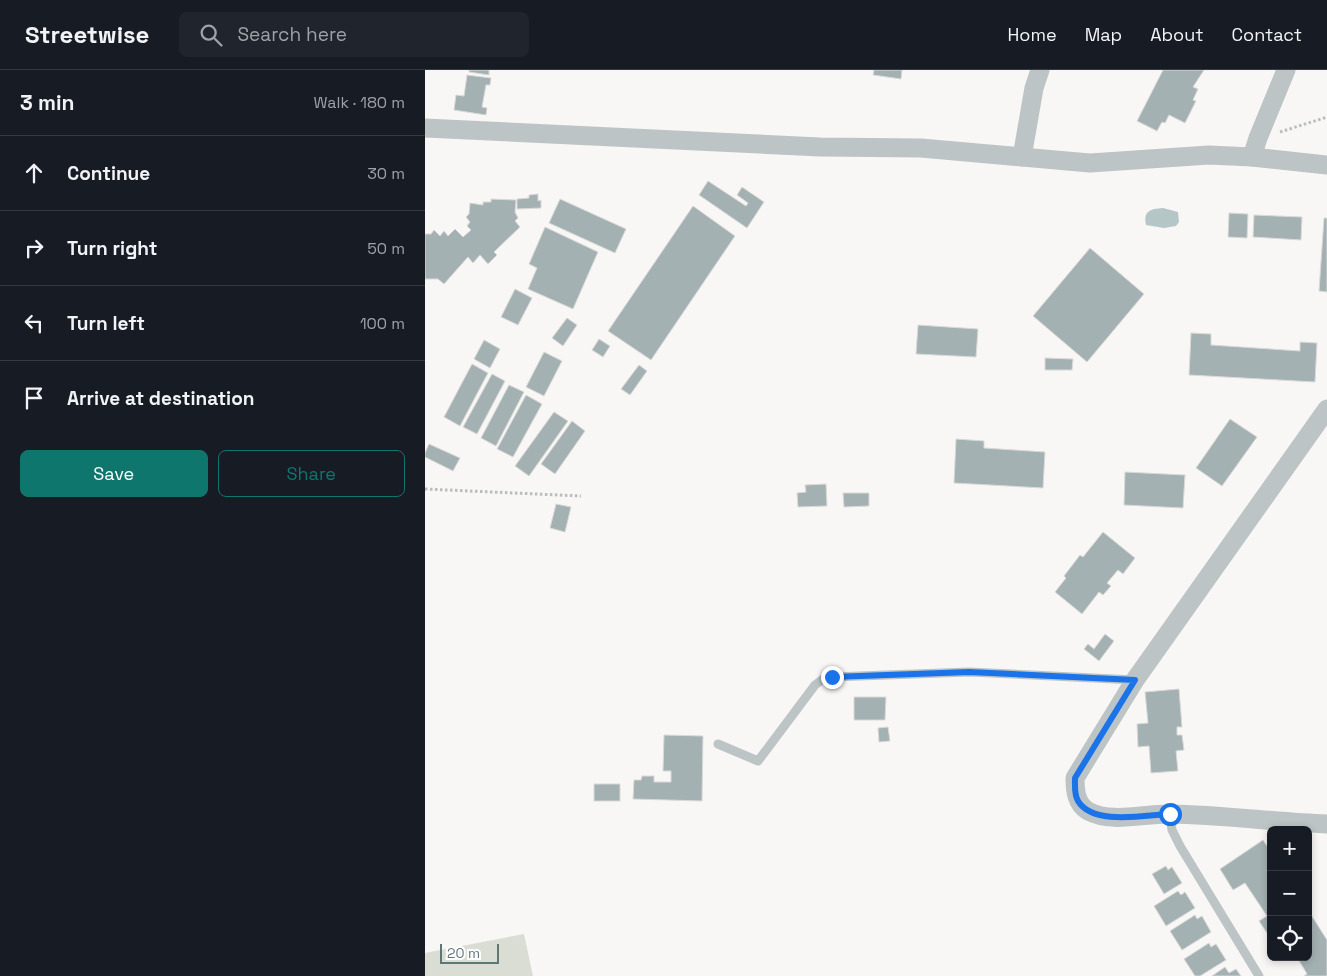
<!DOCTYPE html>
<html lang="en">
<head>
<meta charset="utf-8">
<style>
  :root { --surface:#171b24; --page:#20242c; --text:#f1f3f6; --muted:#9ea1a6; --line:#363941; --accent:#0f766e }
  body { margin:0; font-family:"Space Grotesk",sans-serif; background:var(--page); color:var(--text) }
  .controls { position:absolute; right:15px; bottom:15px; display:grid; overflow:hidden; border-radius:8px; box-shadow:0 2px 8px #0003 }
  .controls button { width:45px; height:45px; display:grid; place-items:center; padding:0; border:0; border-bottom:1px solid var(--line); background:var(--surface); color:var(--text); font:25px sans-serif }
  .scale { position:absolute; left:15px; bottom:12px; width:59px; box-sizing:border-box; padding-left:5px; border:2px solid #5f7679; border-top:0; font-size:14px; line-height:18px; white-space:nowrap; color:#5f7679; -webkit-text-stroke:4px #fff; paint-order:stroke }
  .stop { position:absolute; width:15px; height:15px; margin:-11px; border:4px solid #1a73e8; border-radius:50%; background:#fff }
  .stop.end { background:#1a73e8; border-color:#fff; box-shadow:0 1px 5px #0008 }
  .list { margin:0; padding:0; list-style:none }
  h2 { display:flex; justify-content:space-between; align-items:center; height:65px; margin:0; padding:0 20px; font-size:21px }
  h2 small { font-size:16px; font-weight:400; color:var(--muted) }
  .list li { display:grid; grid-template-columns:32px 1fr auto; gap:15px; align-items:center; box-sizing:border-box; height:75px; padding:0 20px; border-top:1px solid var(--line) }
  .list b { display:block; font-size:19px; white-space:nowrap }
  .list em { font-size:16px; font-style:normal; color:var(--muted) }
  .actions { display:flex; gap:10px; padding:15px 20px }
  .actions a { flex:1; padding:11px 0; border:1px solid var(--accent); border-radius:8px; text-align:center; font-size:18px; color:var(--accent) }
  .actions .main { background:var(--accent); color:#fff }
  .icon { flex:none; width:28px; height:28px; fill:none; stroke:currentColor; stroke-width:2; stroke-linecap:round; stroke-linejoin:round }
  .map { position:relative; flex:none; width:902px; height:906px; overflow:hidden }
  header { display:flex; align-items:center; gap:30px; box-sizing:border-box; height:70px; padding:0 25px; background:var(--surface); border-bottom:1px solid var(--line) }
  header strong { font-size:24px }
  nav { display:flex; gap:28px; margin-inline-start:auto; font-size:18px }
  .search { width:350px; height:45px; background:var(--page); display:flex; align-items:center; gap:12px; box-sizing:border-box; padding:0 18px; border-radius:8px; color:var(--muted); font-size:19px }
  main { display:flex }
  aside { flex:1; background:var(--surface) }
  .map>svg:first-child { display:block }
</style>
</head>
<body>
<header>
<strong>Streetwise</strong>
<div class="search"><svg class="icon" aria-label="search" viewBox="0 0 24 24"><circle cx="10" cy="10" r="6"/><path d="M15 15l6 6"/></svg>Search here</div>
<nav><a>Home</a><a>Map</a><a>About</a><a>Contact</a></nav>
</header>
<main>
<aside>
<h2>3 min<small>Walk · 180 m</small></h2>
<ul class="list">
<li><svg class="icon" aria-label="ahead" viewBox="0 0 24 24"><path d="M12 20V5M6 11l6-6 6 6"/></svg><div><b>Continue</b></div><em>30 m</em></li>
<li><svg class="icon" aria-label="right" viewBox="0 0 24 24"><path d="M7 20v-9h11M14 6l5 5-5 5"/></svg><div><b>Turn right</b></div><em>50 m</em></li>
<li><svg class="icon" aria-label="left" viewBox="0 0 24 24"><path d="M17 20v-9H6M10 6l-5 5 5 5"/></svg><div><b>Turn left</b></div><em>100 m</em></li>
<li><svg class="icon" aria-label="arrive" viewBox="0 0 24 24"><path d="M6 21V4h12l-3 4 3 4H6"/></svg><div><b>Arrive at destination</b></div></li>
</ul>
<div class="actions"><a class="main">Save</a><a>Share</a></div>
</aside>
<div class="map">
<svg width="902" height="906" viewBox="0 0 902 906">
  <rect width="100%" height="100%" fill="#f8f7f5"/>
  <!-- green -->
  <path fill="#daddd4" d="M99,864L108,906H0V883Z"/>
  <!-- water -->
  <path fill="#b4c6c5" d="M738,138L753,142L754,152L751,156L739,158L721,155C718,141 725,139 738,138Z"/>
  <!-- building -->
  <g fill="#a4b1b3" stroke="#dad9d8">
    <path d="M44,0H64V5L44,2Z"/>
    <path d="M449,0H477L476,9L448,5Z"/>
    <path d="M738,0H779L768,17L773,19L768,30L771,31L760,53L744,45L740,53L737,52L732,61L712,51Z"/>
    <path d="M42,5L66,8L65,15H61L57,37L62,38L61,45L29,40L31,25L39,26Z"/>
    <path d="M283,111L321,136L323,133L312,125L317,117L339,132L322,158L274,125Z"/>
    <path d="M113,124V131L116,130V138L92,139V129L104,128V125Z"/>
    <path d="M66,129L91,130L90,142L93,148L90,151L95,157L69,182L72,185L63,194L55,185L48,193L43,187L19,214L13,209H0V164H6L9,160L15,166L19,161L23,166L30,159L38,167L46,160L42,156L45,152L41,147L44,144L45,133L58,135V132H66Z"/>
    <path d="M135,129L201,159L190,183L124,153Z"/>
    <path d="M268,136L310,166L226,290L183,261Z"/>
    <path d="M804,143L823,144L822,168L803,167Z"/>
    <path d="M829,145L877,147L876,170L828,167Z"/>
    <path d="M899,148H902V222L894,221Z"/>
    <path d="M120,157L173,182L148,239L103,219L112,198L104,194Z"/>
    <path d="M665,178L719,224L662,292L608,246Z"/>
    <path d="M90,219L107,228L93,255L76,247Z"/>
    <path d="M142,248L152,255L138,276L127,268Z"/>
    <path d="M493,255L553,259L551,287L491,284Z"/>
    <path d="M766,263L786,264V275L875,281V272L892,273L890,312L764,305Z"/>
    <path d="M174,269L185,276L178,287L167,280Z"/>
    <path d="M59,270L75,279L65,298L49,289Z"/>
    <path d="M119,282L137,291L119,326L101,317Z"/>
    <path d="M620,288L648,289L647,300H620Z"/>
    <path d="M47,294L63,303L35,356L19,347Z"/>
    <path d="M214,295L222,301L205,325L196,319Z"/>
    <path d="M67,304L80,311L52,364L38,357Z"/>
    <path d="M84,315L99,322L71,376L56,368Z"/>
    <path d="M101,325L117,334L88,387L72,379Z"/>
    <path d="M129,342L143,351L104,406L90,396Z"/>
    <path d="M805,349L832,367L797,416L771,398Z"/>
    <path d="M147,351L160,361L130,404L116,394Z"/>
    <path d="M531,369L559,371V378L620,382L618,418L529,413Z"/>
    <path d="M4,374L35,388L28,401L0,387V383Z"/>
    <path d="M700,402L760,405L758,438L699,435Z"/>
    <path d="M401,414L402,436L373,437L372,423L381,422L380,415Z"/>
    <path d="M418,423H444V436L419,437Z"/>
    <path d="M131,434L146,437L140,462L125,458Z"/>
    <path d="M678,462L710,488L698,504L693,500L682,513L686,516L678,525L674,522L657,544L630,522L641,508L639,506L655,485L658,487Z"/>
    <path d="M680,564L689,571L674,591L659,579L663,574L669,579Z"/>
    <path d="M754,619L757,657H752V665H757L759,680L751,681L753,701L726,703L724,676L713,677L712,654L723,653L720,622Z"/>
    <path d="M429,627H461L460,650H429Z"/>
    <path d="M463,657L465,671L454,672L453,658Z"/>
    <path d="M239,665L278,666L277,731L208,729L209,710H216L217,706H229V712H246V701H238Z"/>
    <rect x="169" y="714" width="26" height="17"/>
    <path d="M838,770L846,782V869L834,851L842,846L820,813L808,820L795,799Z"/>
    <path d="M741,796L743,800L747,797L757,813L739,824L727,804Z"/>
    <path d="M753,821L756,825L760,822L770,838L741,856L729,836Z"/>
    <path d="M883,840L902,870V906H879L882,904L872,887H883Z"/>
    <path d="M770,845L772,849L777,846L786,862L757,880L745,861Z"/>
    <path d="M784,873L786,877L791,874L801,890L775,906H770L759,889Z"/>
    <path d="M800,897L804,903L811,899L816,906H787Z"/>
  </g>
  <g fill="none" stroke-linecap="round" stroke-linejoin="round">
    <!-- path -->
    <g stroke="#b8bdbe" stroke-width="3" stroke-dasharray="2.5 2.5" stroke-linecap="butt">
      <path d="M855,62L902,47"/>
      <path d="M0,419L156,426"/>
    </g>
    <!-- lane -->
    <g stroke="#bdc4c5" stroke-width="9">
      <path d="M293,674L333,691L390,615L398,609L407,607L544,602L710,610"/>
      <path d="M745,744L747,760L755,776L834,906"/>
    </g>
    <!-- street -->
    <g stroke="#bdc4c5" stroke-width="19">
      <path d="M0,58L395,77L496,78L665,93L784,85L827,87L902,95"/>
      <path d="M597,87L609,18L615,0"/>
      <path d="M827,87L833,68L861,0"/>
      <path d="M902,339L710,610L650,708C650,720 651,734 663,741C687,754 720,743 746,744C798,745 850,752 902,754"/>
    </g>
  </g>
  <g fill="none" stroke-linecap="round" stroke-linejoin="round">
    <!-- route -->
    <path stroke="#1a73e8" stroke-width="6" d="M407,607L544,602L710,610L650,708C650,715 649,724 653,731C668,756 720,745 745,744"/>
  </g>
</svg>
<div class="controls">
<button>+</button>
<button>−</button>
<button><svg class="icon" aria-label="locate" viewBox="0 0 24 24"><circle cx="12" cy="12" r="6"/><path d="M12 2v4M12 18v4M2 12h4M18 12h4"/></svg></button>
</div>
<div class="scale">20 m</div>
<div class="stop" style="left:745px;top:744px"></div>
<div class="stop end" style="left:407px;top:607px"></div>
</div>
</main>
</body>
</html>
